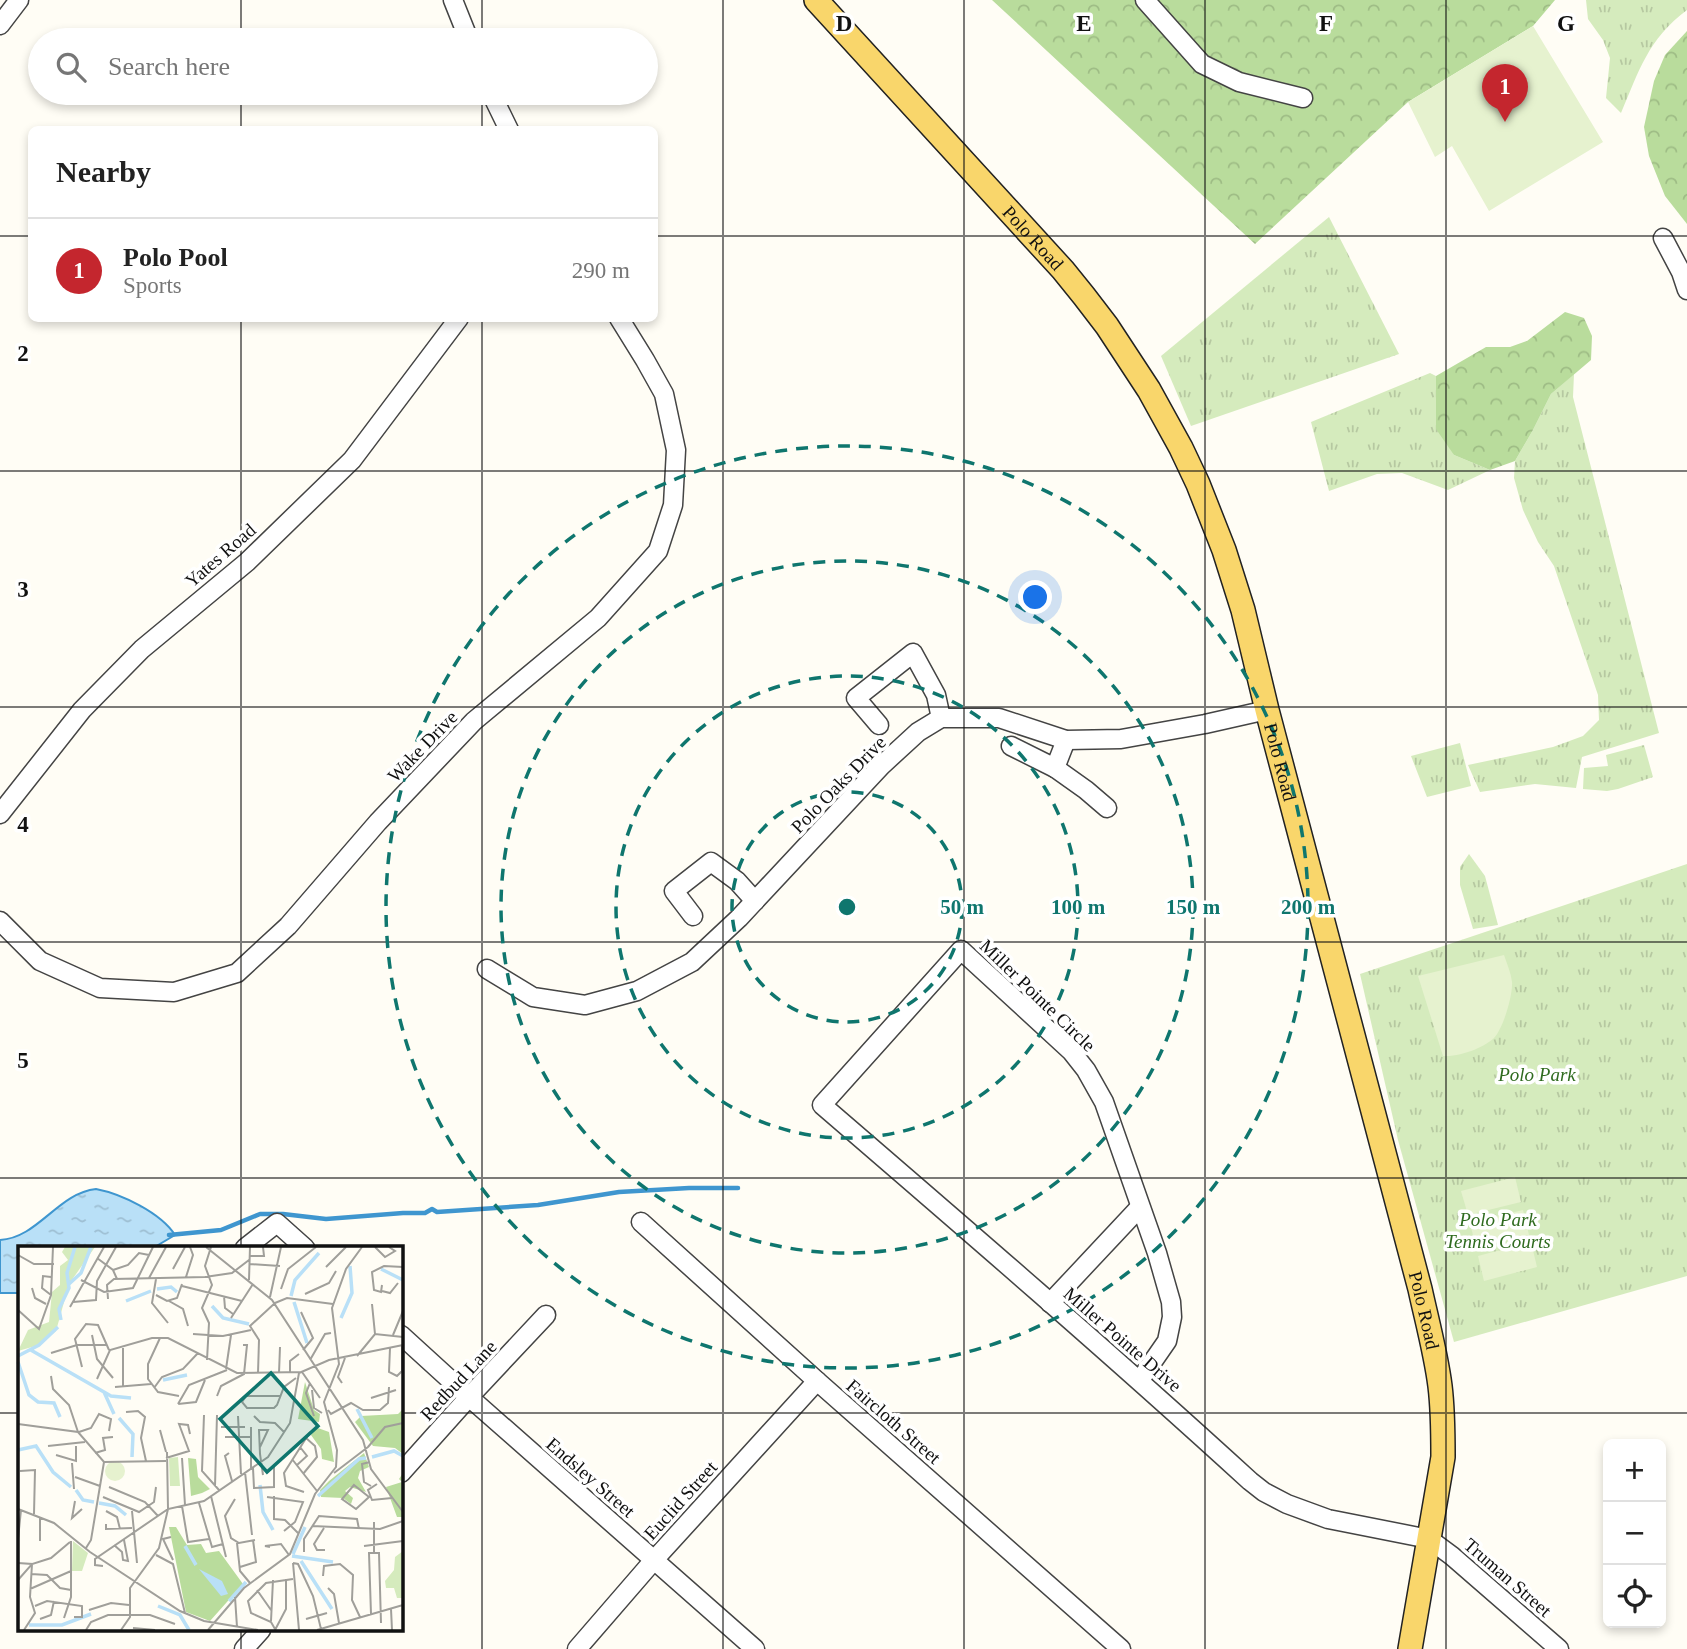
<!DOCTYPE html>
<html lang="en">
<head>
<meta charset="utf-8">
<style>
  :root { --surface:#fff; --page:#f6f6f6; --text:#222; --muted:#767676; --line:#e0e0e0; --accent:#c4262e }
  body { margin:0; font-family:"Times New Roman",serif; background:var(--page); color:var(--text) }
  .controls { position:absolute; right:21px; bottom:21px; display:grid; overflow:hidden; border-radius:10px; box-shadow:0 4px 10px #0003 }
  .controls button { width:63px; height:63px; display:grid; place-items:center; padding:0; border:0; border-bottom:2px solid var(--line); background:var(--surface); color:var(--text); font:35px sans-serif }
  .you { position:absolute; left:1036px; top:598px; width:24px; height:24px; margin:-18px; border:5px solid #fff; border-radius:50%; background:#1a73e8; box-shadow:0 0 0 10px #1a73e833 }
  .badge { display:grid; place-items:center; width:46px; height:46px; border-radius:50%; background:var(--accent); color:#fff; font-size:23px; font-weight:700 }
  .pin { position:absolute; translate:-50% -58px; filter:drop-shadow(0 2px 4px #0008) }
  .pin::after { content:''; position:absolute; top:37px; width:24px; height:21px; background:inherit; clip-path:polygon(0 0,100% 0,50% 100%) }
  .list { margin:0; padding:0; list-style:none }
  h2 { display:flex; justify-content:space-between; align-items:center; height:91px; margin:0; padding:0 28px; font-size:30px }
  h2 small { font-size:23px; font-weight:400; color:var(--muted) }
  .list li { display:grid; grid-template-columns:46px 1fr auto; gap:21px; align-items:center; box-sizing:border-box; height:105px; padding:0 28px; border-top:2px solid var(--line) }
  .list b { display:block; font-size:26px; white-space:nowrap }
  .list p { margin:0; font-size:23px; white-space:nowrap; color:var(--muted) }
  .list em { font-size:23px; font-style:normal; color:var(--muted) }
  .icon { flex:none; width:38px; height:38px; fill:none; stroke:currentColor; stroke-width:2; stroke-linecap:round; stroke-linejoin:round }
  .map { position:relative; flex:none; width:1687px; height:1649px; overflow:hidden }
  .search { position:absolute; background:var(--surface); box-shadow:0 4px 10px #0003; left:28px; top:28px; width:630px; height:77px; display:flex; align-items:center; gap:18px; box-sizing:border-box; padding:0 24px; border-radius:38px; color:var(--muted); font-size:26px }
  .panel { position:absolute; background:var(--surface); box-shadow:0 4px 10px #0003; left:28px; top:126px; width:630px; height:196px; border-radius:10px }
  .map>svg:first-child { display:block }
</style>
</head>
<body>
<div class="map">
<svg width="1687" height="1649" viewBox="0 0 1687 1649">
  <defs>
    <pattern id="grass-tufts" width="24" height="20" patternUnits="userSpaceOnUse" patternTransform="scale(1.75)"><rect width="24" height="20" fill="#d5ebbd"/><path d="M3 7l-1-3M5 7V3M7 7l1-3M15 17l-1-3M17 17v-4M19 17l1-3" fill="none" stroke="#b6c8a1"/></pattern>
    <pattern id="forest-crowns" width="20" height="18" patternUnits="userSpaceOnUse" patternTransform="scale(1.75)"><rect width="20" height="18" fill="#b9dc9c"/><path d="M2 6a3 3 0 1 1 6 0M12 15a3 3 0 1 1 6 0" fill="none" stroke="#9ebc85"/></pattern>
    <pattern id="water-ripples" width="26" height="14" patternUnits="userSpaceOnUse" patternTransform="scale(1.75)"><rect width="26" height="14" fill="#b9e0f7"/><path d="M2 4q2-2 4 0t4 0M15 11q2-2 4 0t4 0" fill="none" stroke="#9ebfd3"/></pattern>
  </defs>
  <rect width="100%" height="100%" fill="#fffdf5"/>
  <!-- grass -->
  <g fill="url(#grass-tufts)">
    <path d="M1586,0H1687V10C1648,39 1639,71 1621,113L1606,98L1610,58L1603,40L1588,19Z"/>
    <path d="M1329,217L1399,354L1191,426L1161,356Z"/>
    <path d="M1430,373L1436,376L1437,399L1454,455L1490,470L1448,490L1402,473L1377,474L1329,491L1311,422Z"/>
    <path d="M1574,374L1573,397L1659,733L1582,757L1576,788L1535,784L1480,792L1468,765L1553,747L1583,736L1599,720L1598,695L1554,566L1538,542L1523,510L1514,478L1515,461L1533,430L1551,394Z"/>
    <path d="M1460,743L1471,786L1427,797L1411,756Z"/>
    <path d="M1644,745L1653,777L1618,789L1607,791L1583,789L1584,768L1608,766L1606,755Z"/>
    <path d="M1469,854L1485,876L1498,925L1473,929L1460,885V867Z"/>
    <path d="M1687,864V1276L1454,1342L1398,1140L1360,974Z"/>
  </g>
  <!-- forest -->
  <g fill="url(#forest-crowns)">
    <path d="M992,0H1555L1533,26L1408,102L1255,244Z"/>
    <path d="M1687,31V224L1665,196L1649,156L1644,127L1654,81L1665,55Z"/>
    <path d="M1565,312L1584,318L1592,336L1591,360L1551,394L1533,430L1515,461L1490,470L1454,455L1436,429V376L1486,347H1510L1527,341Z"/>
  </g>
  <!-- pitch -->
  <g fill="#e6f2cf">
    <path d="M1533,26L1603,142L1489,211L1452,146L1435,157L1408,102Z"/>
    <path d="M1504,955C1507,964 1511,973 1512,982C1513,995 1503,1029 1494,1038C1482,1049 1458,1057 1443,1056L1418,976Z"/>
    <path d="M1515,1177L1521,1202L1468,1215L1461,1191Z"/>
    <path d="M1523,1210L1529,1235L1476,1248L1470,1223Z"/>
    <path d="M1531,1242L1537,1267L1484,1281L1478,1256Z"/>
  </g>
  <!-- water -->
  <path fill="url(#water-ripples)" stroke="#3f96cf" stroke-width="2" d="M96,1189C122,1194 161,1213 175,1235L153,1248H19V1293H0V1240C38,1238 58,1193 96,1189Z"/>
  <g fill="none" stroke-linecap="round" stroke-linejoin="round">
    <!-- stream -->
    <path stroke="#3f96cf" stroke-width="4.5" d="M169,1235L221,1230L260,1214H283L326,1219L403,1213H425L432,1209L437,1212L538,1205L619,1192L689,1188H738"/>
    <defs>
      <g id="minor">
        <path d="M453,0L469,40"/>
        <path d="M1145,0L1202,64L1239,82L1303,98"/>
        <path d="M0,25L19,0"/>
        <path d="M491,93L509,130"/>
        <path d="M1663,238L1681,272L1687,290"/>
        <path d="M879,725L856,698L913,653L936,695L941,718"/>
        <path d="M1011,746L1055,768L1066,740"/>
        <path d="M1055,768L1086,790L1107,808"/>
        <path d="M0,814L82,710L142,649L247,562L352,460L459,318"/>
        <path d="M693,916L674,891L711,862L737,881L755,901"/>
        <path d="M0,921L40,961L100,988L174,992L237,973L288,926L378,822L474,721L598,618L658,551L673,505L676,450L664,394L645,360L619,318"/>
        <path d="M487,969L533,997L585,1005L637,991L692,962L739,918L881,766L918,732L941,718H999L1066,740L1121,739L1205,724L1267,710"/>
        <path d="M641,1222L817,1381L1121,1649"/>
        <path d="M245,1248L277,1223L305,1248"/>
        <path d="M1050,1303L1140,1207"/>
        <path d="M401,1335L469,1397L755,1649"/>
        <path d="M1140,1380L1167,1341L1172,1317L1171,1302L1157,1253L1104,1102L1086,1070L1071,1051L961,950L822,1105C966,1229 1110,1353 1250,1481L1264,1492L1287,1504L1328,1519L1429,1539L1452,1556L1559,1649"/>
        <path d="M401,1473L469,1397L546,1315"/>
        <path d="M244,1649L261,1630"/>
        <path d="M577,1649L654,1560L817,1381"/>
      </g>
      <g id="major">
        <path id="s1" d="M816,0L1063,270L1084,296L1107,326L1149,390L1181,448L1198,484L1224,550L1243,610L1267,710L1420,1289C1427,1321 1436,1354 1440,1386C1443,1410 1443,1433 1443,1457L1410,1649"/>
      </g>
    </defs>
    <!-- minor casing -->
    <use href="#minor" stroke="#444" stroke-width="21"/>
    <!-- major casing -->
    <use href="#major" stroke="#222" stroke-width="26"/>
    <!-- minor -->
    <use href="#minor" stroke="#fff" stroke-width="18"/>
    <!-- major -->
    <use href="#major" stroke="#f9d66b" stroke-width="23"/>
  </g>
  <!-- grid -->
  <path fill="none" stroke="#111" stroke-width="2" stroke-opacity="0.55" d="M241,0V40M482,0V40M723,0V1649M964,0V1649M1205,0V1649M1446,0V1649M241,93V130M482,93V130M0,236H32M654,236H1687M241,318V1248M482,318V1649M0,471H1687M0,707H1687M0,942H1687M0,1178H1687M0,1413H19M401,1413H1687M241,1630V1649"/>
  <!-- distance rings -->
  <g fill="none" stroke="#0f766e" stroke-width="3.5" stroke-dasharray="12 9">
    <circle cx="847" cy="907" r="115"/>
    <circle cx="847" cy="907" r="231"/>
    <circle cx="847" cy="907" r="346"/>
    <circle cx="847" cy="907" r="461"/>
  </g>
  <g text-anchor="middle" stroke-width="7" stroke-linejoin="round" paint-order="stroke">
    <!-- street labels -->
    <g font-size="19" fill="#111" stroke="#fff">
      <text dy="7" stroke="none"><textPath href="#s1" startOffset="322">Polo Road</textPath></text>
      <text transform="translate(220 555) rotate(-41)" y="7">Yates Road</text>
      <text transform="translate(422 746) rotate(-46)" y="7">Wake Drive</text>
      <text dy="7" stroke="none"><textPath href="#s1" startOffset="910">Polo Road</textPath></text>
      <text transform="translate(838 784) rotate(-46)" y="7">Polo Oaks Drive</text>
      <text transform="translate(1038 995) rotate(44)" y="7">Miller Pointe Circle</text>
      <text dy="7" stroke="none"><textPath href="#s1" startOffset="1477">Polo Road</textPath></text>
      <text transform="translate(1123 1339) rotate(41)" y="7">Miller Pointe Drive</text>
      <text transform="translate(458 1380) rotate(-47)" y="7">Redbud Lane</text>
      <text transform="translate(894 1421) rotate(41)" y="7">Faircloth Street</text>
      <text transform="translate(591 1477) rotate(41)" y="7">Endsley Street</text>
      <text transform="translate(680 1500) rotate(-48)" y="7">Euclid Street</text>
      <text transform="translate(1508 1577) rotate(41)" y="7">Truman Street</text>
    </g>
    <!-- park labels -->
    <g font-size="19" font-style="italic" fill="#2f6b1f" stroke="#fff">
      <text x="1537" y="1081">Polo Park</text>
      <text x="1498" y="1226">Polo Park<tspan x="1498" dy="22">Tennis Courts</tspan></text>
    </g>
  </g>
  <!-- overview -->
  <g transform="translate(18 1246)">
    <rect width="385" height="385" fill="#fffdf5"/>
    <path d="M160,211L162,240H152L151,212ZM55,295L70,307L64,325H54ZM385,305V352H379L376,342H368L367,335L376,324L377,311Z" fill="#d5ebbd"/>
    <path d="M287,136L296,164L302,168L301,176L280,173ZM385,163V208L377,202L355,200L337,176L343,170L380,168ZM297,181L311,186L316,216L304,213L303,203L293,189ZM346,207L351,221L342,225L340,232L348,246L332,241L327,245L335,252L333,258L325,252L303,251L302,244L311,235ZM170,212L178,213L180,231L192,243L184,247L173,250ZM385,227V271H379L368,241L384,236L381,233ZM151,281H158L169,299L183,298L188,307L201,305L225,338L192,375L168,366Z" fill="#b9dc9c"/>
    <path d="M47,1H77L51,38L38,85L21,99L0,105L10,84L31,76L34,46L42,39V20L50,14L44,6Z" fill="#d5ebbd"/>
    <path d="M87 225a10 10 0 1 1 20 0a10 10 0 1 1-20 0Z" fill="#e6f2cf"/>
    <path d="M181,323L204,335L210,348L203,350Z" fill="#b9e0f7"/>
    <path fill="none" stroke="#b9e0f7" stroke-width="3.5" d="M363,23L385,34M51,38L63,27L73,1M139,43L153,41L159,46M273,50L277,34L301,7M108,55L133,45M276,56L289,97M194,60L205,72L231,78M323,72L334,47L332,20M43,74L41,63L51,42L49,27L57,1M11,103L93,150L113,152M0,110L21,99L40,81M0,116L11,149L20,156L36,157L42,171M145,134L169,129M86,146L96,168M339,163L354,192M101,172L115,188L114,211M0,204L18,200L35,226L53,241M354,211L376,205L385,210M242,239L245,266L255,284M58,244L65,254L76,256M300,250L341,213L348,212M81,257L97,260L108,269M167,300L178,319M275,308L287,281M274,310L315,316M283,315L314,363M211,355L228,336M140,360L162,369L171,384M11,379H44L73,368"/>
    <path fill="none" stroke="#a09f9a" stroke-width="2" d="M188,1L254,54L345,194L353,223L385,266M357,1L367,11L377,5L371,1M0,9L16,18H36M231,10H246L245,1M79,12L95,24L99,33M232,18L262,20M308,21L328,1M155,23L167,1M95,24L110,19L121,7L131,9M168,31L175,9L172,1M131,32L148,1M138,33L134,57L150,77M63,34L86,46L115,42L135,1M231,34L232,1M364,39L363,46L356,44L354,26L366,20L385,21M164,40L224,55M14,42L17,52L28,58M263,43L270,23L298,1M364,45L372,47L380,37M287,48L311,37L318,25M33,49L24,42L25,30L33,31M138,49L149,55L159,52L164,38M206,50L207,62L215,68M252,51L263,1M90,53L89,39L96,33L187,31L214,27L231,14M151,55L165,63L170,80M55,56L78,54L79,35L98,1M257,57L269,52L315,58M354,58L357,88M52,61L86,1M0,64L21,83L33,49L35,1M283,66L295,92L285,104M213,72L235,38M175,88L205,90L233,84M74,89L79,113L95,132M375,89L385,65M142,92L130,118V133L140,146L161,150M372,102L371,126L379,130L384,125V99M33,107L59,99H89M339,110L357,88L385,91M189,114L191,77L184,62L194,39L187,20L193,1M292,114L307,88L313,87M64,121L57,93L68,78L80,79L91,104M208,123L213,89M272,126V115L281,108M240,127L241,94L232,80L257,57M261,127L262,101M33,130L35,143L51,159L60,186M79,133L92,104L134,92H150L219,127L284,126L302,152M292,137L288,147L296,170M324,137L320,131L327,112M97,141L133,138M105,141V100M136,142L144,131L165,123L180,107M294,144L296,162L304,167M199,150L203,140L226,128L229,99H225M262,150H228L224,156L229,162H256L259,159L266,141L278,132M353,152L378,144M160,158L171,139L209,124M160,158L178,156L187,134M310,164L313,168L333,157L345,164H362L370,157L371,141M108,166L120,165L127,171L123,192L128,215M186,169L184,225L201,244M220,170L223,228M236,170L242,176L257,177L266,186M0,178L60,186L86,216L148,215M203,181H227M233,181V222M142,184L148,206M61,186L73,182L81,168L93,173L91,185M207,191H233M30,200L67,196M242,201L250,184H241L242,208L245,229M350,201L367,181L385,177M77,207L87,204L85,192L95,191M211,207L207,210L214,235M38,209L58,215V200M148,212L171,205L161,178L170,179L172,188M164,212L167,259M274,213L299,245M352,216L344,218L346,236L353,240M54,217L56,243M279,219L289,210L282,201M235,222L236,242L256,241V220M2,225L17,224L16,268M227,226L234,289M316,227L350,201M285,228L299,211L297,200L288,192M57,231L82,240M359,238L350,244L354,254L374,252M336,239L351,251L338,263L324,253ZM197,240L199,169M91,241L127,256L140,270M286,246L268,240L266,227L292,186M193,250L208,311M256,250V273L267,274L281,288M85,251L121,266L136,256L138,241M249,251L285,256L277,276L266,285M217,253L207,270L213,292L221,297L237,294M57,255L54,272L64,263M181,257L194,301L205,298M164,260L170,296L191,293M0,263L36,277L72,306L162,365L186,375L240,384M88,265L99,271L102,283M114,265L119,317M356,276V307M88,278V283L114,282M294,280L362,283L385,275M306,282L296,298L299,304H307M153,291L145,293L155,314M0,293L3,264M22,295V271M219,297L222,325L232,337M96,299L104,306L105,314L110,315L106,294M346,300L385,295M252,301L247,300L263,298L271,309M68,302L73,294L86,216M286,306V293L301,270L339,273L341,283M138,309L155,318L167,367M0,317L14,318L12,351L17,367L6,384M275,317L280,318L295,350L303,383M275,317L281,384M85,320L77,319V313L150,263L149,206M222,321L238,316L235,294M13,328L29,329L42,342L53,344M305,330L306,320L322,318L335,329L334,354L342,371M0,334L14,318L33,312L52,296M310,342L316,348L321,377M12,343L53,325M239,344L253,364M217,351L219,381M17,360L29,355L64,360V371H56M373,363L374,384M71,364L93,357L111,359M353,368L351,307H361L363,377M46,372L53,351V295M22,373L33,369L36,355M288,373L309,367M253,375L255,334M115,382L137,384M257,383L253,376L233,367L230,355L248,337L275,333M68,384L73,376L90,369H132L157,378M103,384L112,371V342L141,302L150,263L186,255L250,211L272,177L281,127L311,114L385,99M190,384L226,342L272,308L297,248L318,221L319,204L306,156L321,118L314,62L328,23L344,1M257,384L268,363V333M299,384L385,359"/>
    <path fill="#0f766e" fill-opacity="0.15" stroke="#0f766e" stroke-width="3.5" d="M253,127L300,180L249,226L202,173Z"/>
    <rect width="385" height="385" fill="none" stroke="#111" stroke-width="3.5"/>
  </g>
  <g font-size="23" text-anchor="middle" font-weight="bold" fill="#111" stroke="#fff" stroke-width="7" stroke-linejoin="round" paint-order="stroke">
    <text x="844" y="31">D</text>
    <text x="1084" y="31">E</text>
    <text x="1326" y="31">F</text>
    <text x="1566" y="31">G</text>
    <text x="23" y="361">2</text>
    <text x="23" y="597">3</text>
    <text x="23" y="832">4</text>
    <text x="23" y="1068">5</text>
  </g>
  <circle cx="847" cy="907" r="10" fill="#0f766e" stroke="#fff" stroke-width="3.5"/>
  <g font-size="21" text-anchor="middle" font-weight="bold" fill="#0f766e" stroke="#fff" stroke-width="7" stroke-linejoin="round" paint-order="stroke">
    <text x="962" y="914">50 m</text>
    <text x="1078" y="914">100 m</text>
    <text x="1193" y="914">150 m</text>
    <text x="1308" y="914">200 m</text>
  </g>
</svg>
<div class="controls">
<button>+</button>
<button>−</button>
<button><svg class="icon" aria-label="locate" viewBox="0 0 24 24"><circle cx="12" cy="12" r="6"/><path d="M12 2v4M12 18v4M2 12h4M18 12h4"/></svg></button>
</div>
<div class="you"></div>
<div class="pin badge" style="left:1505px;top:122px">1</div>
<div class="search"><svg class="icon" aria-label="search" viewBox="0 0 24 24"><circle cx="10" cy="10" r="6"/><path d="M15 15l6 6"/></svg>Search here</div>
<section class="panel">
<h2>Nearby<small></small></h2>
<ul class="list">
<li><span class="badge">1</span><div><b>Polo Pool</b><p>Sports</p></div><em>290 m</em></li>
</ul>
</section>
</div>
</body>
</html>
